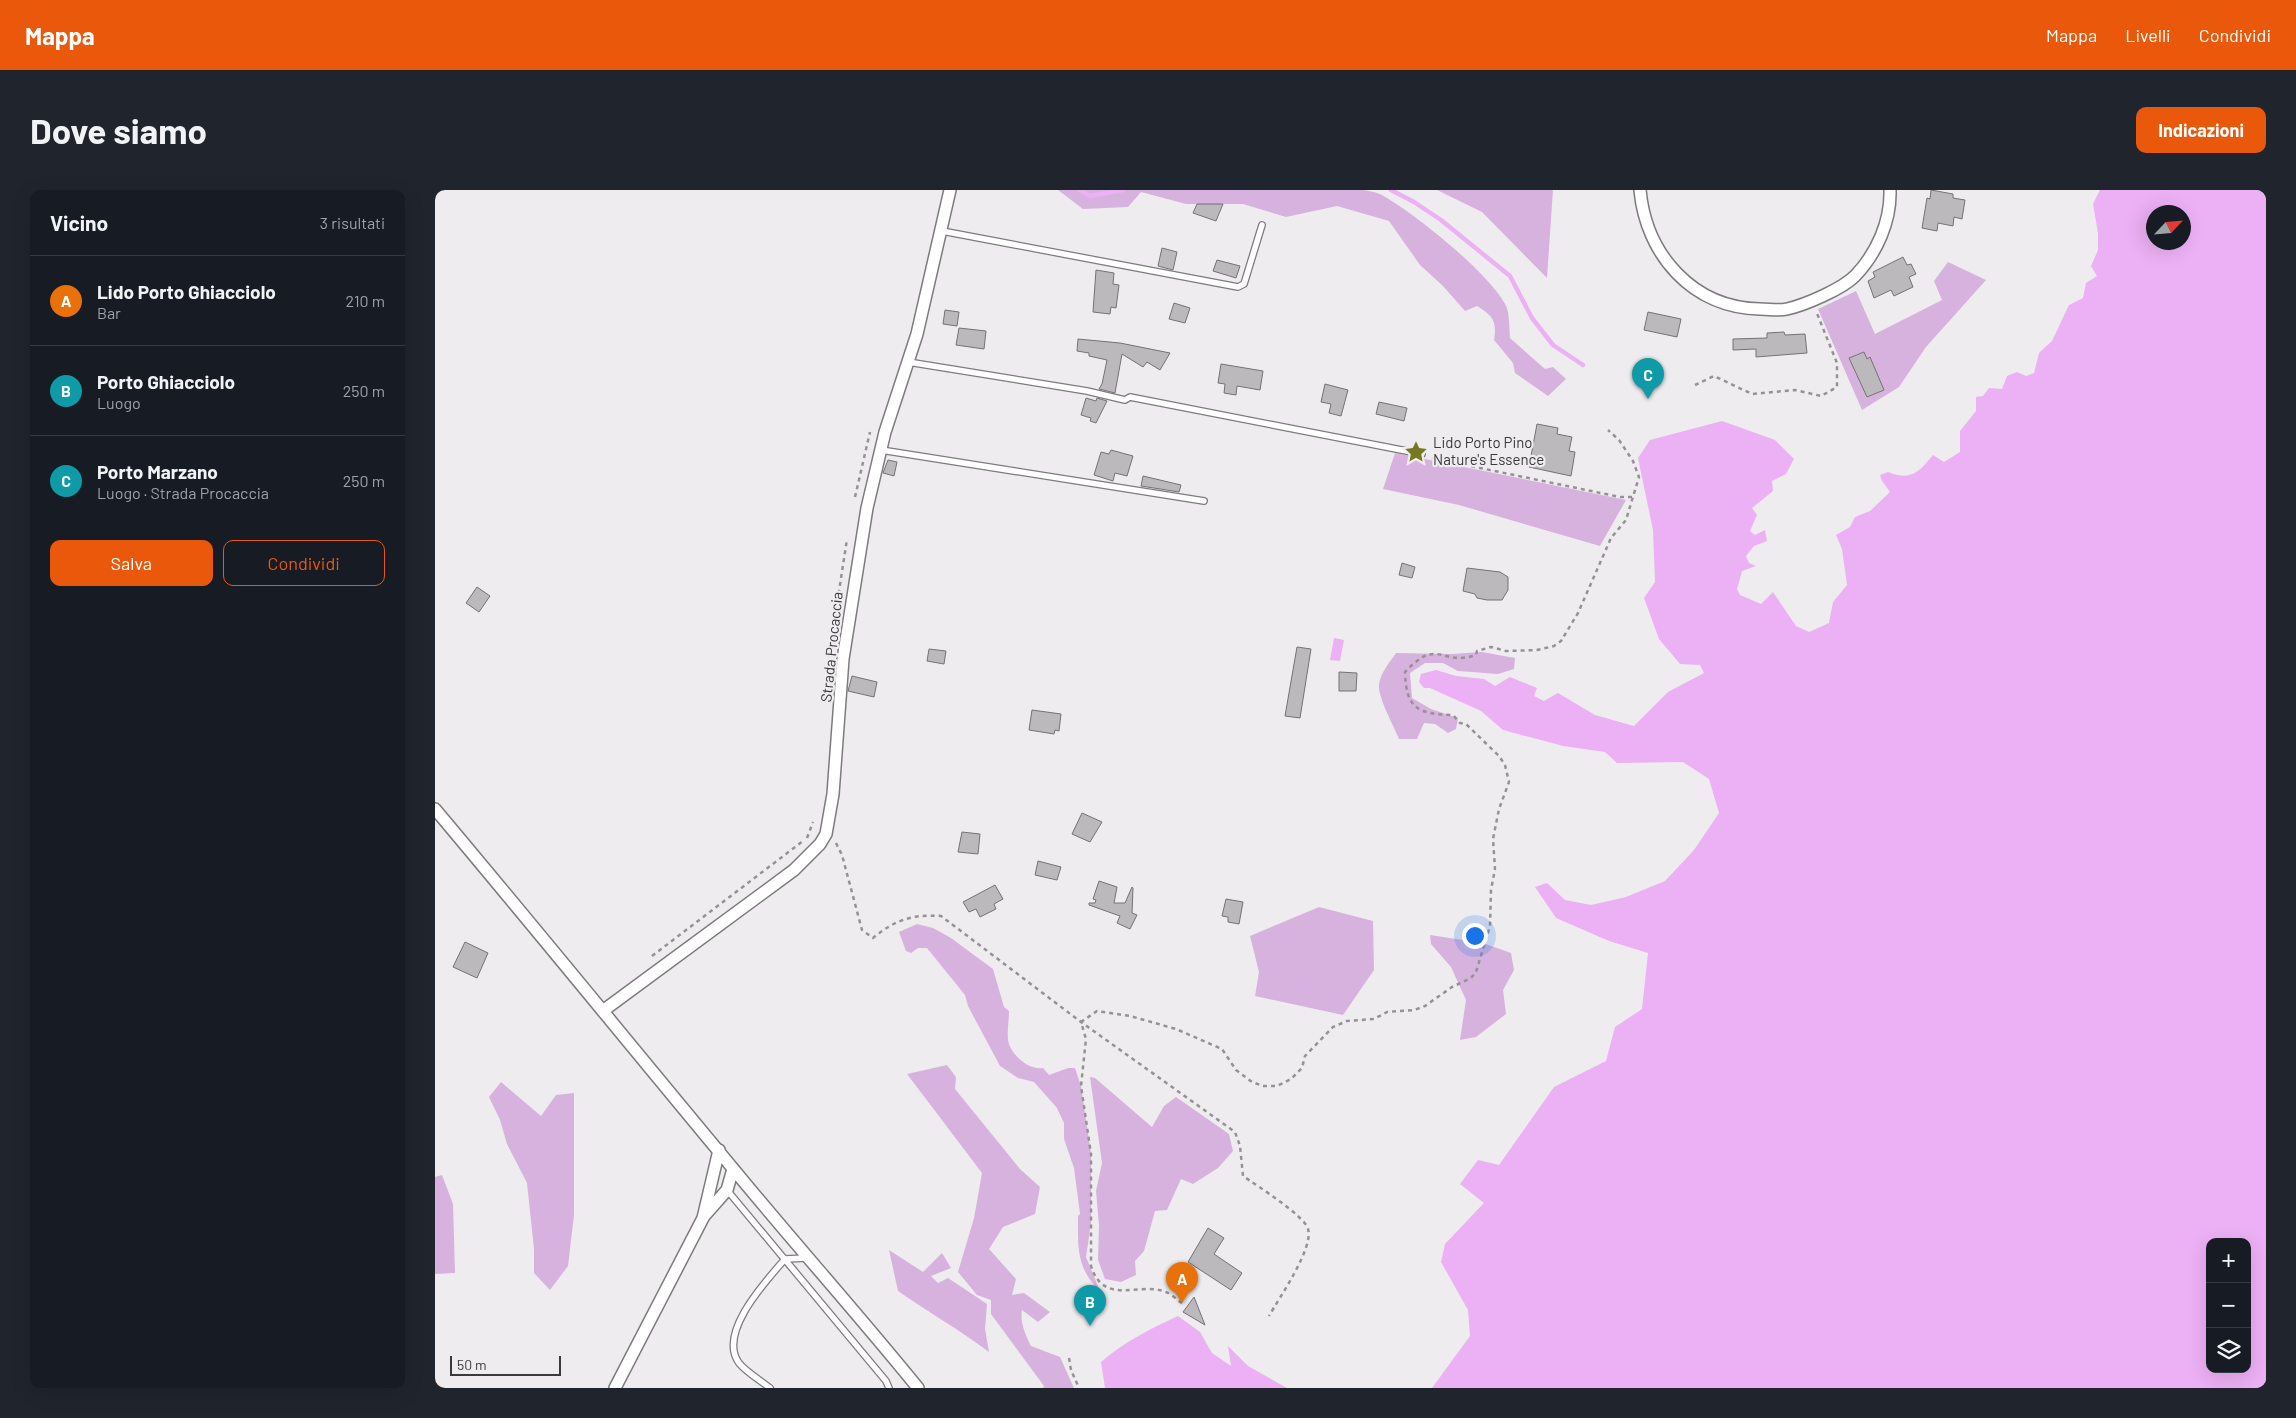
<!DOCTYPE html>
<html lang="it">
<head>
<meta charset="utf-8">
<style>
  :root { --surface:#171b24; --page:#20242c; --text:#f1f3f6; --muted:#9ea1a6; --line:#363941; --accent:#ea580c }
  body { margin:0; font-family:Barlow,sans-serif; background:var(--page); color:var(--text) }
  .controls { position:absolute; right:15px; bottom:15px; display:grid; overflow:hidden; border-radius:10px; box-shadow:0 5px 20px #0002 }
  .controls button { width:45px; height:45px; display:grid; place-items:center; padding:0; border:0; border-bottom:1px solid var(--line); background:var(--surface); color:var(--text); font:25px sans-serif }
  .compass { position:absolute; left:1711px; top:15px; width:45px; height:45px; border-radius:50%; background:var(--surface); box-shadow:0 5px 20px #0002; rotate:64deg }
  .scale { position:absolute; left:15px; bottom:12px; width:111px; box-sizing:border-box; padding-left:5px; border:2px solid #3a393b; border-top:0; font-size:14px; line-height:18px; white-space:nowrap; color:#3a393b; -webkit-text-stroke:4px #efecef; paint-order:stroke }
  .you { position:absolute; left:1039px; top:745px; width:18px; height:18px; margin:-12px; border:4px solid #fff; border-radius:50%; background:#1a73e8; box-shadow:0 0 0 8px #1a73e833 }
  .badge { display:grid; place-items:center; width:32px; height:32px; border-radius:50%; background:var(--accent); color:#fff; font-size:16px; font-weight:700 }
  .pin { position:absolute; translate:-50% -41px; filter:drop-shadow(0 1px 2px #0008) }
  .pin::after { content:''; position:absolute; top:26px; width:18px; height:15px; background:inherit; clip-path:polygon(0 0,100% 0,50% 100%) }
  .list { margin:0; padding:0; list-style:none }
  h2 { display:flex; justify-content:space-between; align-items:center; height:65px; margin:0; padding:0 20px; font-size:21px }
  h2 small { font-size:16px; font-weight:400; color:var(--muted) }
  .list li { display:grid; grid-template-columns:32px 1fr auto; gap:15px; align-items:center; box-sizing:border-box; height:90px; padding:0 20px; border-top:1px solid var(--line) }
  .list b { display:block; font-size:19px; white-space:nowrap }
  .list p { margin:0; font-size:16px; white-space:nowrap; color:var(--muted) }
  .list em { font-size:16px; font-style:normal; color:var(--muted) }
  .actions { display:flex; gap:10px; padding:15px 20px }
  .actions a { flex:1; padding:11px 0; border:1px solid var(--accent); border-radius:10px; text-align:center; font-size:18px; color:var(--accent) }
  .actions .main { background:var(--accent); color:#fff }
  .icon { flex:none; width:28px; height:28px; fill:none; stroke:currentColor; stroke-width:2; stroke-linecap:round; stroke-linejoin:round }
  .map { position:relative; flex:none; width:1831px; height:1198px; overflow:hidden; border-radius:10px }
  header { display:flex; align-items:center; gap:30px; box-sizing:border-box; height:70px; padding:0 25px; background:var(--accent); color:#fff }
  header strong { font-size:24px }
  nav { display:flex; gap:28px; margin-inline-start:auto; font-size:18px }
  .intro { display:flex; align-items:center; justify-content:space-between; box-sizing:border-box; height:120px; padding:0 30px }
  h1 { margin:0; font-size:35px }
  .button { padding:12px 22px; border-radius:10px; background:var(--accent); color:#fff; font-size:18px; font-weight:700 }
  main { display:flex; gap:30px; padding:0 30px }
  aside { flex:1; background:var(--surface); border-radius:10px; box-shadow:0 5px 20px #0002 }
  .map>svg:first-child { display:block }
</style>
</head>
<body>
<header>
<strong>Mappa</strong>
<nav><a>Mappa</a><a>Livelli</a><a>Condividi</a></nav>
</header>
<div class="intro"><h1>Dove siamo</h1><a class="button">Indicazioni</a></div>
<main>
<aside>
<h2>Vicino<small>3 risultati</small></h2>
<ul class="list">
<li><span class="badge" style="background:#e8710a">A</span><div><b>Lido Porto Ghiacciolo</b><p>Bar</p></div><em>210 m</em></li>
<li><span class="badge" style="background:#0f9aa8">B</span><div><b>Porto Ghiacciolo</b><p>Luogo</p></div><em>250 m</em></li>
<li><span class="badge" style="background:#0f9aa8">C</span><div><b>Porto Marzano</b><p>Luogo · Strada Procaccia</p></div><em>250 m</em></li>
</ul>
<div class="actions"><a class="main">Salva</a><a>Condividi</a></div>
</aside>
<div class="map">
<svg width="1831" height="1198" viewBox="0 0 1831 1198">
  <rect width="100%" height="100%" fill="#efecef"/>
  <!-- green -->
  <g fill="#d8b2de">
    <path d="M623,0H928C934,1 941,2 947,5C979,23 1053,82 1070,114C1075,122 1074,138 1075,148L1110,179L1118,177L1131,189L1113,206L1080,183L1078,173L1059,150C1062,131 1058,126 1042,116L1030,121L1008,96L985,75L954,31L902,16L851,27L808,14H751L706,2L693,17L648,19Z"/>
    <path d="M1002,0H1118L1112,88L1047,22Z"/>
    <path d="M1513,72L1551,90L1491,157L1464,197L1427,220L1383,119L1421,101L1440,144L1507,110L1499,91Z"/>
    <path d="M960,263L990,269L1191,310L1165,356L1024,315L948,299Z"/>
    <path d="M1047,462L1080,468L1079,479L1063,484L1023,481L1008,473H990L975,483L977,508L996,519L1023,528L1021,539L1013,543L1000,534L989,533L982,549H964C959,536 942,506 944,494C946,482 955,472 961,463L1016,464Z"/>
    <path d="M884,717L938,731L939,780L908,825L820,806L824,782L815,746Z"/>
    <path d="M482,734L498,738L516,748L558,779L569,817L574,821C574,830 572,841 573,850C575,864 594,881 608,878L614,885L633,878H640L646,896L656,964V1033L651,1067L665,1101C641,1078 643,1057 643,1026L645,1024L639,978L629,949V933L622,918L599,892L583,888L565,876L533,816L530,805L492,758H483L476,763L471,761L464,742Z"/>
    <path d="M995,745L1048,753L1076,763L1079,780L1068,800L1071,824L1041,847L1025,850L1031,810L1016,777L996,754Z"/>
    <path d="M512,875L521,887L520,899L585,979L605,997L600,1024L568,1037L554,1059L581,1089L577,1105L589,1103L615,1122L603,1132L587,1120C585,1133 590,1144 596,1156L625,1167L639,1198H608L609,1196L556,1124V1110L542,1105L523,1082L539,1028L547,983L472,884Z"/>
    <path d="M655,887L660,888L717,937L729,916L741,907L794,944L798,961L783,978L758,994L746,989L732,1020L720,1021L709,1061L700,1071L701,1085L686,1092L670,1089L663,1070L664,1035L661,1001L667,973Z"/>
    <path d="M66,892L106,926L121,905L139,903V1025L133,1076L115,1100L99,1083V1059L92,993L72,954L65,930L54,907Z"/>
    <path d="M7,985L18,1014L20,1083L0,1084V987Z"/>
    <path d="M454,1060L488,1082L507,1063L516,1078L496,1086L503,1093L513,1088L552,1114L550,1139L554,1162C525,1140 493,1122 463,1101Z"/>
  </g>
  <!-- water -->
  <g fill="#ecb0f4" fill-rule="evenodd">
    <path d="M1665,0H1831V1198H997L1035,1146L1033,1120L1006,1072L1010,1054L1049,1013L1025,994L1043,970L1064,975L1119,897L1171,871L1180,837L1207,819L1213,763L1174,751L1121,728L1100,697L1112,693L1130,710L1156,715L1191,707L1230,691L1259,660L1284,623L1274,589L1248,572L1182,573L1170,562L1128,556L1068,540L1046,521L995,498H989L984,492L986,484L1001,480L1021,486L1049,489L1060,496L1075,487L1102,498L1099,506L1109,511L1123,503L1160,525L1199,536L1233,502L1269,483L1265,475L1245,474L1224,449L1209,408L1220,392L1218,340L1203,268L1215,250L1287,231L1340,250L1359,269L1351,284L1337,291L1338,301L1317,318L1322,325L1315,341L1320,345L1330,340L1332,351L1319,356L1311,366L1314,373L1321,376L1307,381L1302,399L1305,405L1326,414L1338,402L1361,436L1374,442L1394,433L1398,412L1412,395L1407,359L1401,345L1415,337L1420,327L1435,321L1455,302L1447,291L1445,285L1453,282C1476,291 1483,283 1498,265L1509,272L1525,262V241L1541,221V207L1548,206L1554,198L1567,199L1572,186L1582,182L1591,186L1599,183L1604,163L1617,151L1634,115L1648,108L1651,93L1662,86L1656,76L1663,60V43L1658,14ZM1748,22V52H1718V22ZM1775,1052H1812V1179H1775Z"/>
    <path d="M899,448L909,450L905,471L895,470Z"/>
    <path d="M743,1126L765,1142L777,1163L796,1176L793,1156L813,1176L852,1198H670L666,1172C689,1152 715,1139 743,1126Z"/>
  </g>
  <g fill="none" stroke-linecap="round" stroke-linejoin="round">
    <!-- stream -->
    <g stroke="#ecb0f4" stroke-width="4.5">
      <path d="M645,0L655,6L688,0"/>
      <path d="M956,0L979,12L1006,30L1075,86L1097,128L1118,155L1148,175"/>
    </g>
  </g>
  <!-- building -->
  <g fill="#bbb9bc" stroke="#747274">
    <path d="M1496,0L1518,4V8L1530,10L1527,29L1519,27L1518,36L1503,33L1502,41L1487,38L1492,8L1495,9Z"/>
    <path d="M762,14H788L781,31L758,23Z"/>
    <path d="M727,58L742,62L738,80L723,76Z"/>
    <path d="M1468,67L1472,75L1476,74L1481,84L1474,87L1478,97L1459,106L1456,100L1439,108L1433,91L1440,87L1438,82Z"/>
    <path d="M782,70L805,76L801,88L778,81Z"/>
    <path d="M661,80L679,83L678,94L684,95L681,118L676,117L675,124L658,122Z"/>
    <path d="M739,113L755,118L750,133L734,129Z"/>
    <path d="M510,120L524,122L522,136L508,134Z"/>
    <path d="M1213,122L1246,129L1242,147L1209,140Z"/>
    <path d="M524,138L551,141L549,159L521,155Z"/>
    <path d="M1349,142L1350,145L1370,144L1372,163L1321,167V159L1298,160V149L1332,148V143Z"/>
    <path d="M643,149L685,153L735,163L725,180L712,172L708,177L687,164L680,203L664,199L667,194L672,170L654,166V163L642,161Z"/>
    <path d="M1429,162L1432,169L1435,167L1449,200L1432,207L1414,168Z"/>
    <path d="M786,174L828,181L825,200L802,196L801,205L789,203L790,194L783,193Z"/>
    <path d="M890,194L913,200L906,226L894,223L896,214L886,212Z"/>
    <path d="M651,208L661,211L662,208L672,211L661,233L655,231L656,228L646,225Z"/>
    <path d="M944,212L972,218L969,231L941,224Z"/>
    <path d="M1102,234L1123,238L1122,244L1137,247L1134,261L1140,262L1136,286L1094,277Z"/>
    <path d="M676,260L698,266L692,286L680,283L678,291L659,285L666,262L674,264Z"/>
    <path d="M453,270L462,272L459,286L448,283Z"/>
    <path d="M708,286L746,295L744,302L706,296Z"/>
    <path d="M967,373L980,377L977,388L964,385Z"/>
    <path d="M1032,378L1065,382L1073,387V400L1067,410H1052L1042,408L1040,404L1028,401Z"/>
    <path d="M42,397L55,406L44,422L31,413Z"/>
    <path d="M862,457L876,459L865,528L850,526Z"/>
    <path d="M494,459L511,461L509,474L492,471Z"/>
    <path d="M904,482L922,483L921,501H904Z"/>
    <path d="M417,486L442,492L439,507L413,501Z"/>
    <path d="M597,520L626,524L624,541L620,540L619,544L594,540Z"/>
    <path d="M647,623L667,632L655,652L637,644Z"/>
    <path d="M527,642L545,644L543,664L523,662Z"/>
    <path d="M603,671L626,677L622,690L600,685Z"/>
    <path d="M664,691L682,697L679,713H690L697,697L698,698L697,723L702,725L695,739L682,733L685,726L654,715V713H660L661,710L658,709Z"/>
    <path d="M560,695L568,709L559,714L561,719L545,727L541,719L534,722L528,712Z"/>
    <path d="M791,709L808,712L804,734L793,732V727L787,726Z"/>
    <path d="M30,752L53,763L42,788L18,777Z"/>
    <path d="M773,1038L789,1048L779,1064L807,1083L796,1100L753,1072Z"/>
    <path d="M759,1107L770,1135L748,1122Z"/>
  </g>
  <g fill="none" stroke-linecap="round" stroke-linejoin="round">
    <defs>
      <g id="service">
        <path d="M507,41L803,97L809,94L827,35"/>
        <path d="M473,172L652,201L690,210L695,207L987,264"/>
        <path d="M446,260L769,311"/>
        <path d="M292,1000L451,1191L454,1198"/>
        <path d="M335,1198C325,1190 311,1182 304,1173C282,1143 331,1091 350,1069L372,1068"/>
      </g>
      <g id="minor">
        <path d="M1205,0C1211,65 1258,118 1325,119C1334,119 1344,121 1352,119C1370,115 1407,99 1420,86C1442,63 1456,31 1455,0"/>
        <path d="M0,619C101,739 200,861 300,981C360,1054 423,1124 483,1198"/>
        <path d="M169,820L359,680L385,654L391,644L398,604L408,469L432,318L450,242L482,144L515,0"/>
        <path d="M269,1026L292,1000L298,979"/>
        <path d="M180,1198L268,1028L284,960"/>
      </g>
    </defs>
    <!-- service casing -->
    <use href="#service" stroke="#7d7b7d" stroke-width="8"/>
    <!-- minor casing -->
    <use href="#minor" stroke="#7d7b7d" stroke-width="14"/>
    <!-- path -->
    <g stroke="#949295" stroke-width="2.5" stroke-dasharray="4 4" stroke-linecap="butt">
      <path d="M1260,195L1279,186L1317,204L1360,200L1386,206L1402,197V173L1381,121"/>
      <path d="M997,268L1185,307H1197"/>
      <path d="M420,307L435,242"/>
      <path d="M394,467L412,349"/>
      <path d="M372,648L378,632"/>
      <path d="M401,653L407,665L427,740L438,748C460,730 477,724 506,726L646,832L800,942L805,956L808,986C821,995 870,1026 873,1039C879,1058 844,1108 834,1126"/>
      <path d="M217,766L368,651"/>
      <path d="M747,1113C742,1110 736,1104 731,1102C704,1091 669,1117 656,1076V964L646,896L651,849L646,832L662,821L695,826L741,839L787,859L801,880L817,892L828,896H842L856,889L867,878L870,866L898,837L912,831L939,829L952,822L979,820L990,816L1017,797L1036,788L1041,782L1055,736L1056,700L1060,679L1058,649L1064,619L1074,592L1070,575L1064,566L1031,534L1025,533L1018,525C983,524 971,519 970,482C1004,446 1005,477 1041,465L1042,461L1056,457L1071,461L1102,460L1119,456L1126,451L1143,423L1176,348L1191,330L1204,287L1198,271L1184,250L1173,240"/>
      <path d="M634,1168L636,1180L644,1198"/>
    </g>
    <!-- service -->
    <use href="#service" stroke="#fff" stroke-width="5.5"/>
    <!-- minor -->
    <use href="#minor" stroke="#fff" stroke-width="11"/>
  </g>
  <!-- icons -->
  <defs>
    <symbol id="sight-bare" viewBox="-9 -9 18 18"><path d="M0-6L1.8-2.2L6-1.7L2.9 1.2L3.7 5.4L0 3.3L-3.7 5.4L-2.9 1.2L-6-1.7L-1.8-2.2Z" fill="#757921" stroke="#efecef" stroke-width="2.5" paint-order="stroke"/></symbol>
  </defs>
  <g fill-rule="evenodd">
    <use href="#sight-bare" x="965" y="246" width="32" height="32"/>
  </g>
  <g text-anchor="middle" stroke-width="4.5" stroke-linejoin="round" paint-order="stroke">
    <!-- poi labels -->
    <g font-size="15" fill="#3a393b" stroke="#efecef" text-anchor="start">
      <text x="998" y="258">Lido Porto Pino<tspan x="998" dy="17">Nature's Essence</tspan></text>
    </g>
    <!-- street labels -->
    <g font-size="15" fill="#3a393b" stroke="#efecef">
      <text transform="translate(397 457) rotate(-84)" y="5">Strada Procaccia</text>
    </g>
  </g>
</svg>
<div class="controls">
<button>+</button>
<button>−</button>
<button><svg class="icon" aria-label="layers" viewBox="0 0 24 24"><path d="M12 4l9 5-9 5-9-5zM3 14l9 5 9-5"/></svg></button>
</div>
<svg class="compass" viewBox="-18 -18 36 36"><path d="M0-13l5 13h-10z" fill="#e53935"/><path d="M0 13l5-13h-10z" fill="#9ea1a6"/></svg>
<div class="scale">50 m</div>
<div class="you"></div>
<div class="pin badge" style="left:747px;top:1113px;background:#e8710a">A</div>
<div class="pin badge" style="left:655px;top:1136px;background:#0f9aa8">B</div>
<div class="pin badge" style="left:1213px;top:209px;background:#0f9aa8">C</div>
</div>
</main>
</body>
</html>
